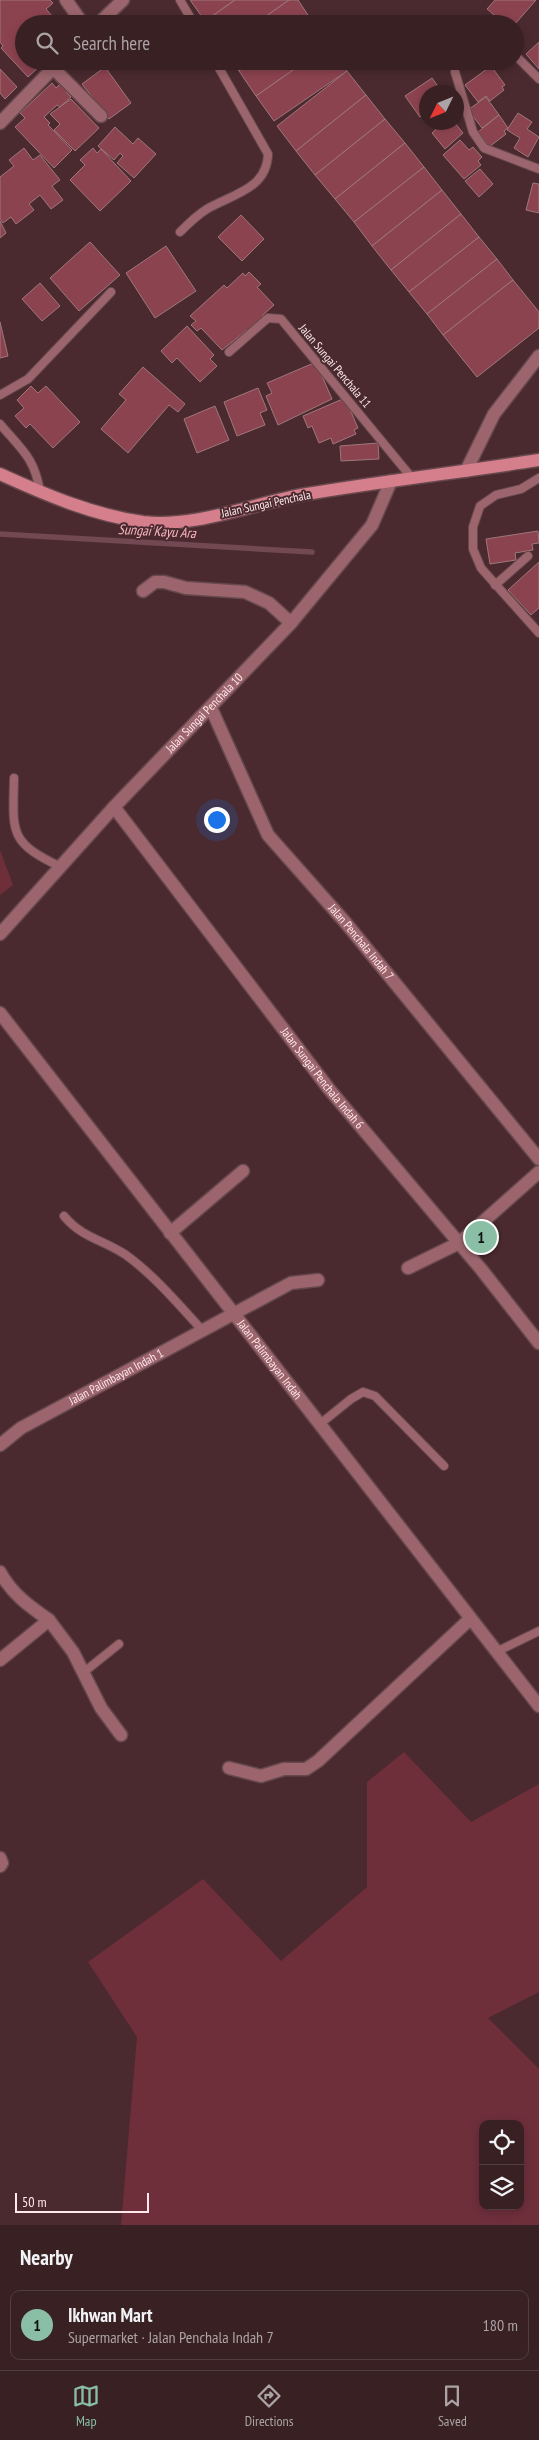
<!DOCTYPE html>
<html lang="en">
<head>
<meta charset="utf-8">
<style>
  :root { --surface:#382023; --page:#3f282b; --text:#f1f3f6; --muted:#aba3a6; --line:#523e41; --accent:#8abfa5 }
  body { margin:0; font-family:"PT Sans Narrow",sans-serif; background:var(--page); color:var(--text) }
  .controls { position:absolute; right:15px; bottom:15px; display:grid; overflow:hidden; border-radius:10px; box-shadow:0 2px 8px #0003 }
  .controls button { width:45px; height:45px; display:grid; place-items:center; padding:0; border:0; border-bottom:1px solid var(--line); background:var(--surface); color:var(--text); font:25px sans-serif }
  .compass { position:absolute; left:419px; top:85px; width:45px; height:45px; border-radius:50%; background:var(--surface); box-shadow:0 2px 8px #0003; rotate:227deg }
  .scale { position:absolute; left:15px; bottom:12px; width:134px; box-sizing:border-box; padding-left:5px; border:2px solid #ffe9eb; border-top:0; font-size:14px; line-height:18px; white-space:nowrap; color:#ffe9eb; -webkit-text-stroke:4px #4a2a2f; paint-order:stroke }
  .you { position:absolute; left:216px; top:819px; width:18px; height:18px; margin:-12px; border:4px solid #fff; border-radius:50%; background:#1a73e8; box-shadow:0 0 0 8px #1a73e833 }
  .badge { display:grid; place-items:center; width:32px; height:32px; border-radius:50%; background:var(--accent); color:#111; font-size:16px; font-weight:700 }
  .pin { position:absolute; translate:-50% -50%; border:2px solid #fff; box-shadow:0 1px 5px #0006 }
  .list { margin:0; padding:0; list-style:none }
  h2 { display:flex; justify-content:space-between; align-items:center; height:65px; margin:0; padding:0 20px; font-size:21px }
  h2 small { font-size:16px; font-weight:400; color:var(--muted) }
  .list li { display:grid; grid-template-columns:32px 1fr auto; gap:15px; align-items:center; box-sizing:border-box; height:70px; margin:0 10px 10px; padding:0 10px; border:1px solid var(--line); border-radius:10px }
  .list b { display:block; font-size:19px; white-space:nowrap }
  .list p { margin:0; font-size:16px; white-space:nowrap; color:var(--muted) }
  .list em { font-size:16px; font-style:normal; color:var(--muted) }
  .icon { flex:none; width:28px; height:28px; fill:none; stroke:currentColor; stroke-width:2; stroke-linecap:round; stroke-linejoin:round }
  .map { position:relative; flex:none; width:539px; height:2225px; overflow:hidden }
  .search { position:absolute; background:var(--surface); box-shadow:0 2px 8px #0003; left:15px; right:15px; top:15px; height:55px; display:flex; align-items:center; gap:12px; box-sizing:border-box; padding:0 18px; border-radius:28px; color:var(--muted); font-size:19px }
  .sheet { height:145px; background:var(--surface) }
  nav { display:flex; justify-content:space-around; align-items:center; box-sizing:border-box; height:70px; border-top:1px solid var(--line); background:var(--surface); font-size:14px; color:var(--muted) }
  nav a { display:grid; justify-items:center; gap:2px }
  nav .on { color:var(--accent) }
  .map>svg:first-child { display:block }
</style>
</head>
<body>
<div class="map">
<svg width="539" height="2225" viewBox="0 0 539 2225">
  <rect width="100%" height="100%" fill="#4a2a2f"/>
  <!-- green -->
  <g fill="#6e2f3b" fill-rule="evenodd">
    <path d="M0,850L13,885L0,895Z"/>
    <path d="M404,1752L471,1822L539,1784V1992L488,2018L539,2069V2225H121L137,2037L88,1962L203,1879L281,1961L367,1887V1782ZM483,2124H520V2206H483Z"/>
  </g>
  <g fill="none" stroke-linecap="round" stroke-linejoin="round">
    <!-- stream -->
    <path stroke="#724852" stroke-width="5.5" d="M0,534L312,552"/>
  </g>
  <!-- building -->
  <g fill="#8c4350" stroke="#9e777c">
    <path d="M0,0H50L53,3L46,9L59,24H24V61H38L41,65L28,77L1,48L3,46L0,42Z"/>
    <path d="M190,0H235L205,21Z"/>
    <path d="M235,0H289L255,24H207L205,21Z"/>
    <path d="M289,0H298L312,21L308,24H255Z"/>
    <path d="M495,0H536L515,24H505L487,9Z"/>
    <path d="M539,42V69L526,54Z"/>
    <path d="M232,61H253L239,71Z"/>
    <path d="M253,61H306L256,96L239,71Z"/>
    <path d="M306,61H340L347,71L274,121L256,96Z"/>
    <path d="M491,66L505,85L502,87L504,90L490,101L486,96L478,102L465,85Z"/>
    <path d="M105,67L131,103L109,119L82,84Z"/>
    <path d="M0,69L17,87L5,99L0,93Z"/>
    <path d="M347,71L366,95L296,151L277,126Z"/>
    <path d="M432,78L442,92H426V112L420,117L405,96Z"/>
    <path d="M62,82L69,89L66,92L71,97L60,107L57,105L44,117L50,123L48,125L72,150L54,168L15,127L25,118L20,113L52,83L56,88Z"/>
    <path d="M366,95L385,119L315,175L296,151Z"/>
    <path d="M486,97L499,115L482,128L468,110Z"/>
    <path d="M71,99L99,128L75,151L54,130L60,124L50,114Z"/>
    <path d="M518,113L532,122L527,129L539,137L528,157L514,148L520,138L507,130Z"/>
    <path d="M499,115L508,128L504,131L506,134L489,147L478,132Z"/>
    <path d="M385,119L405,143L335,199L315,175Z"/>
    <path d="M444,122H454L463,133L445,149L432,133Z"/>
    <path d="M115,127L133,144L138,138L156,154L134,178L117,163L123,156L120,153L114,160L98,146Z"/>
    <path d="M460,140L469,150L473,147L482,157L478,161L481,165L464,179L443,155Z"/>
    <path d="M405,143L424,167L354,222L335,199Z"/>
    <path d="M24,148L33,160L40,155L60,180L52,186L63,200L51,209L40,195L29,204L34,210L16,224L11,217L3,223L0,219V177L14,166L9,160Z"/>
    <path d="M93,148L97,153L101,149L131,181L100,211L70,180L85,165L80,160Z"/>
    <path d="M424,167L442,190L372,246L354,222Z"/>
    <path d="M480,169L493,184L479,197L465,181Z"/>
    <path d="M533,183L539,184V213L526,210Z"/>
    <path d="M442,190L461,214L391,270L372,246Z"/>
    <path d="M461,214L479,237L409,292L391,270Z"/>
    <path d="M241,215L264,239L242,261L218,237Z"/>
    <path d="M0,221L6,233L0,238Z"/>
    <path d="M479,237L497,259L427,314L409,292Z"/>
    <path d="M90,242L120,275L79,311L50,278Z"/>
    <path d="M166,246L196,291L155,318L126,273Z"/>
    <path d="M497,259L513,280L443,335L427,314Z"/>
    <path d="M249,272L261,284L257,287L274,305L262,316L264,318L250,332L247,330L222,350L201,328L197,331L191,325L196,321L190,316L224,285L227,288L243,273L245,276Z"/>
    <path d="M513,280L539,312V328L477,377L443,335Z"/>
    <path d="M40,283L60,306L42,321L22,299Z"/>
    <path d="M0,322L8,356L0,358Z"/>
    <path d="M187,326L214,355L210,359L217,366L200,382L177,358L172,363L161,351Z"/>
    <path d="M316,362L332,399L278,425L266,396L272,393L267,383Z"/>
    <path d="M143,367L185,404L178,412L169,405L128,453L101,429L126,400L119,394Z"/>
    <path d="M31,386L38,393L46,386L80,422L53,448L30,424L26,428L15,416L24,408L17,400Z"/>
    <path d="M258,388L267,410L260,413L265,425L237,436L224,402Z"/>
    <path d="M345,398L358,428L354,430L356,434L333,444L331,438L319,443L312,426L308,428L303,416Z"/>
    <path d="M215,406L229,440L197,453L184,419Z"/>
    <path d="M378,443L379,459L341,461L340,446Z"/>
    <path d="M538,531L539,543L532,544L533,550L515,553L516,560L490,564L486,539Z"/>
    <path d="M539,562V608L531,615L508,590Z"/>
  </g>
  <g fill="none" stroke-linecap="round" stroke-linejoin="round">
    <defs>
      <g id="lane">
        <path d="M180,0L194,24"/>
        <path d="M515,55L539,79"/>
        <path d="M455,72L473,132L484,148L539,169"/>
        <path d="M180,232C189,223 197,215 207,209C233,194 267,189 268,154L215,61"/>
        <path d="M229,352L268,318L281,319L412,478"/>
        <path d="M0,395L28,379L111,292"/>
        <path d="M0,424C21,449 35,458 40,492"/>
        <path d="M539,478L521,489L496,495L480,506L473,527V549L481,568L539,633"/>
        <path d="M495,585L528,556"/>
        <path d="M14,778C13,832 8,842 61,867"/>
        <path d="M64,1216C82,1238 104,1240 126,1255C155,1276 179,1305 203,1331"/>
        <path d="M320,1424L351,1399L363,1392L375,1396L444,1466"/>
        <path d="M496,1652L539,1631"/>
        <path d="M84,1672L119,1644"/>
      </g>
      <g id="street">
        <path d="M66,0L83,24"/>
        <path d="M98,24L123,0"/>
        <path d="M53,68L101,116"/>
        <path d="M0,123L60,61"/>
        <path d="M466,471L494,414L539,356"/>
        <path d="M143,591L155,582H164L186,588L245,592L269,603L291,623"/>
        <path id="s1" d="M211,708L268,835L345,922L539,1159"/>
        <path id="s2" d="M114,807L329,1089L481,1269L539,1343"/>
        <path id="s3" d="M0,934L114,807L291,623L372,525L391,481"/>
        <path id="s4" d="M0,1013L539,1706"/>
        <path d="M170,1233L243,1171"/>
        <path d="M408,1268L459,1243L539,1172"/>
        <path id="s5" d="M0,1445L21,1428L291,1283L318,1280"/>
        <path d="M0,1572C12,1594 29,1606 49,1620"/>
        <path d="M0,1660L49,1620L73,1652L101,1708L121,1735"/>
        <path d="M229,1768L261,1776L284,1769H306L318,1761L470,1619"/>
        <path d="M0,1858L2,1863L0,1866"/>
      </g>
      <path id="secondary" d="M0,474C46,495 93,515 143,522C198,528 253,503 307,494C384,481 462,472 539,460"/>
    </defs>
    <!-- lane casing -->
    <use href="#lane" stroke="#67494d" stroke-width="10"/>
    <!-- street casing -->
    <use href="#street" stroke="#67494d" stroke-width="15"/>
    <!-- secondary casing -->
    <use href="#secondary" stroke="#67494d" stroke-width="15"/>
    <!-- lane -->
    <use href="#lane" stroke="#9c656d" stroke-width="8"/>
    <!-- street -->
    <use href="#street" stroke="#9c656d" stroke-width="12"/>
    <!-- secondary -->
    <use href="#secondary" stroke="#d57e8c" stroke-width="12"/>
  </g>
  <g text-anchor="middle" stroke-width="4" stroke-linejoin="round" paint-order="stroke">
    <!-- street labels -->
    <g font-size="12" fill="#ffe9eb" stroke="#4a2a2f">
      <text transform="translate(335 366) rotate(50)" y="4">Jalan Sungai Penchala 11</text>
      <text transform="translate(266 504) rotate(-12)" y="4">Jalan Sungai Penchala</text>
      <text dy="4" stroke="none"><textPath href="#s3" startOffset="301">Jalan Sungai Penchala 10</textPath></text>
      <text dy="4" stroke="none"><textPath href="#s1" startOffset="281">Jalan Penchala Indah 7</textPath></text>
      <text dy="4" stroke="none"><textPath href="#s2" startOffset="342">Jalan Sungai Penchala Indah 6</textPath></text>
      <text dy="4" stroke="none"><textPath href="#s4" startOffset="439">Jalan Palimbayan Indah</textPath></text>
      <text dy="4" stroke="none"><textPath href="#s5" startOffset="135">Jalan Palimbayan Indah 1</textPath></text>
    </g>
    <!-- water labels -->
    <g font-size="14" font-style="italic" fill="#f9b6bf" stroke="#4a2a2f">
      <text transform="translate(157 531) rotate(3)" y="5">Sungai Kayu Ara</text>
    </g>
  </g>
</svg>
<div class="controls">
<button><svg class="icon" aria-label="locate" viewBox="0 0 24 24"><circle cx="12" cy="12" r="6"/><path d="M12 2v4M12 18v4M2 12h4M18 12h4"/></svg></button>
<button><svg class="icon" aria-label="layers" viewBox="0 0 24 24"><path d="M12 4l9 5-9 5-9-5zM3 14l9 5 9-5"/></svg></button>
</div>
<svg class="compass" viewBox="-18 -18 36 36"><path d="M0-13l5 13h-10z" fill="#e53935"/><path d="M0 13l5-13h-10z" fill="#aba3a6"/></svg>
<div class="scale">50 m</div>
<div class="you"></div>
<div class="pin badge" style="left:481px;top:1237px">1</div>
<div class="search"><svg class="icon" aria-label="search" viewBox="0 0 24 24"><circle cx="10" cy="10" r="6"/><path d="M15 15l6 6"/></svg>Search here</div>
</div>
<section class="sheet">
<h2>Nearby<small></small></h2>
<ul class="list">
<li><span class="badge">1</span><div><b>Ikhwan Mart</b><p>Supermarket · Jalan Penchala Indah 7</p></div><em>180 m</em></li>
</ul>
</section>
<nav>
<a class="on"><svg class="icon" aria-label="map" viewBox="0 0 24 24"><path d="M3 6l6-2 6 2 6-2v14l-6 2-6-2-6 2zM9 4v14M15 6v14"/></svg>Map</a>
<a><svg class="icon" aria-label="directions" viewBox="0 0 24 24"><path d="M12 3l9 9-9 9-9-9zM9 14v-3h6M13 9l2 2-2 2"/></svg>Directions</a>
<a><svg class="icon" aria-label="saved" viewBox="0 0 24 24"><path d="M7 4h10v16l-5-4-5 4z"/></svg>Saved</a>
</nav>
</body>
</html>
